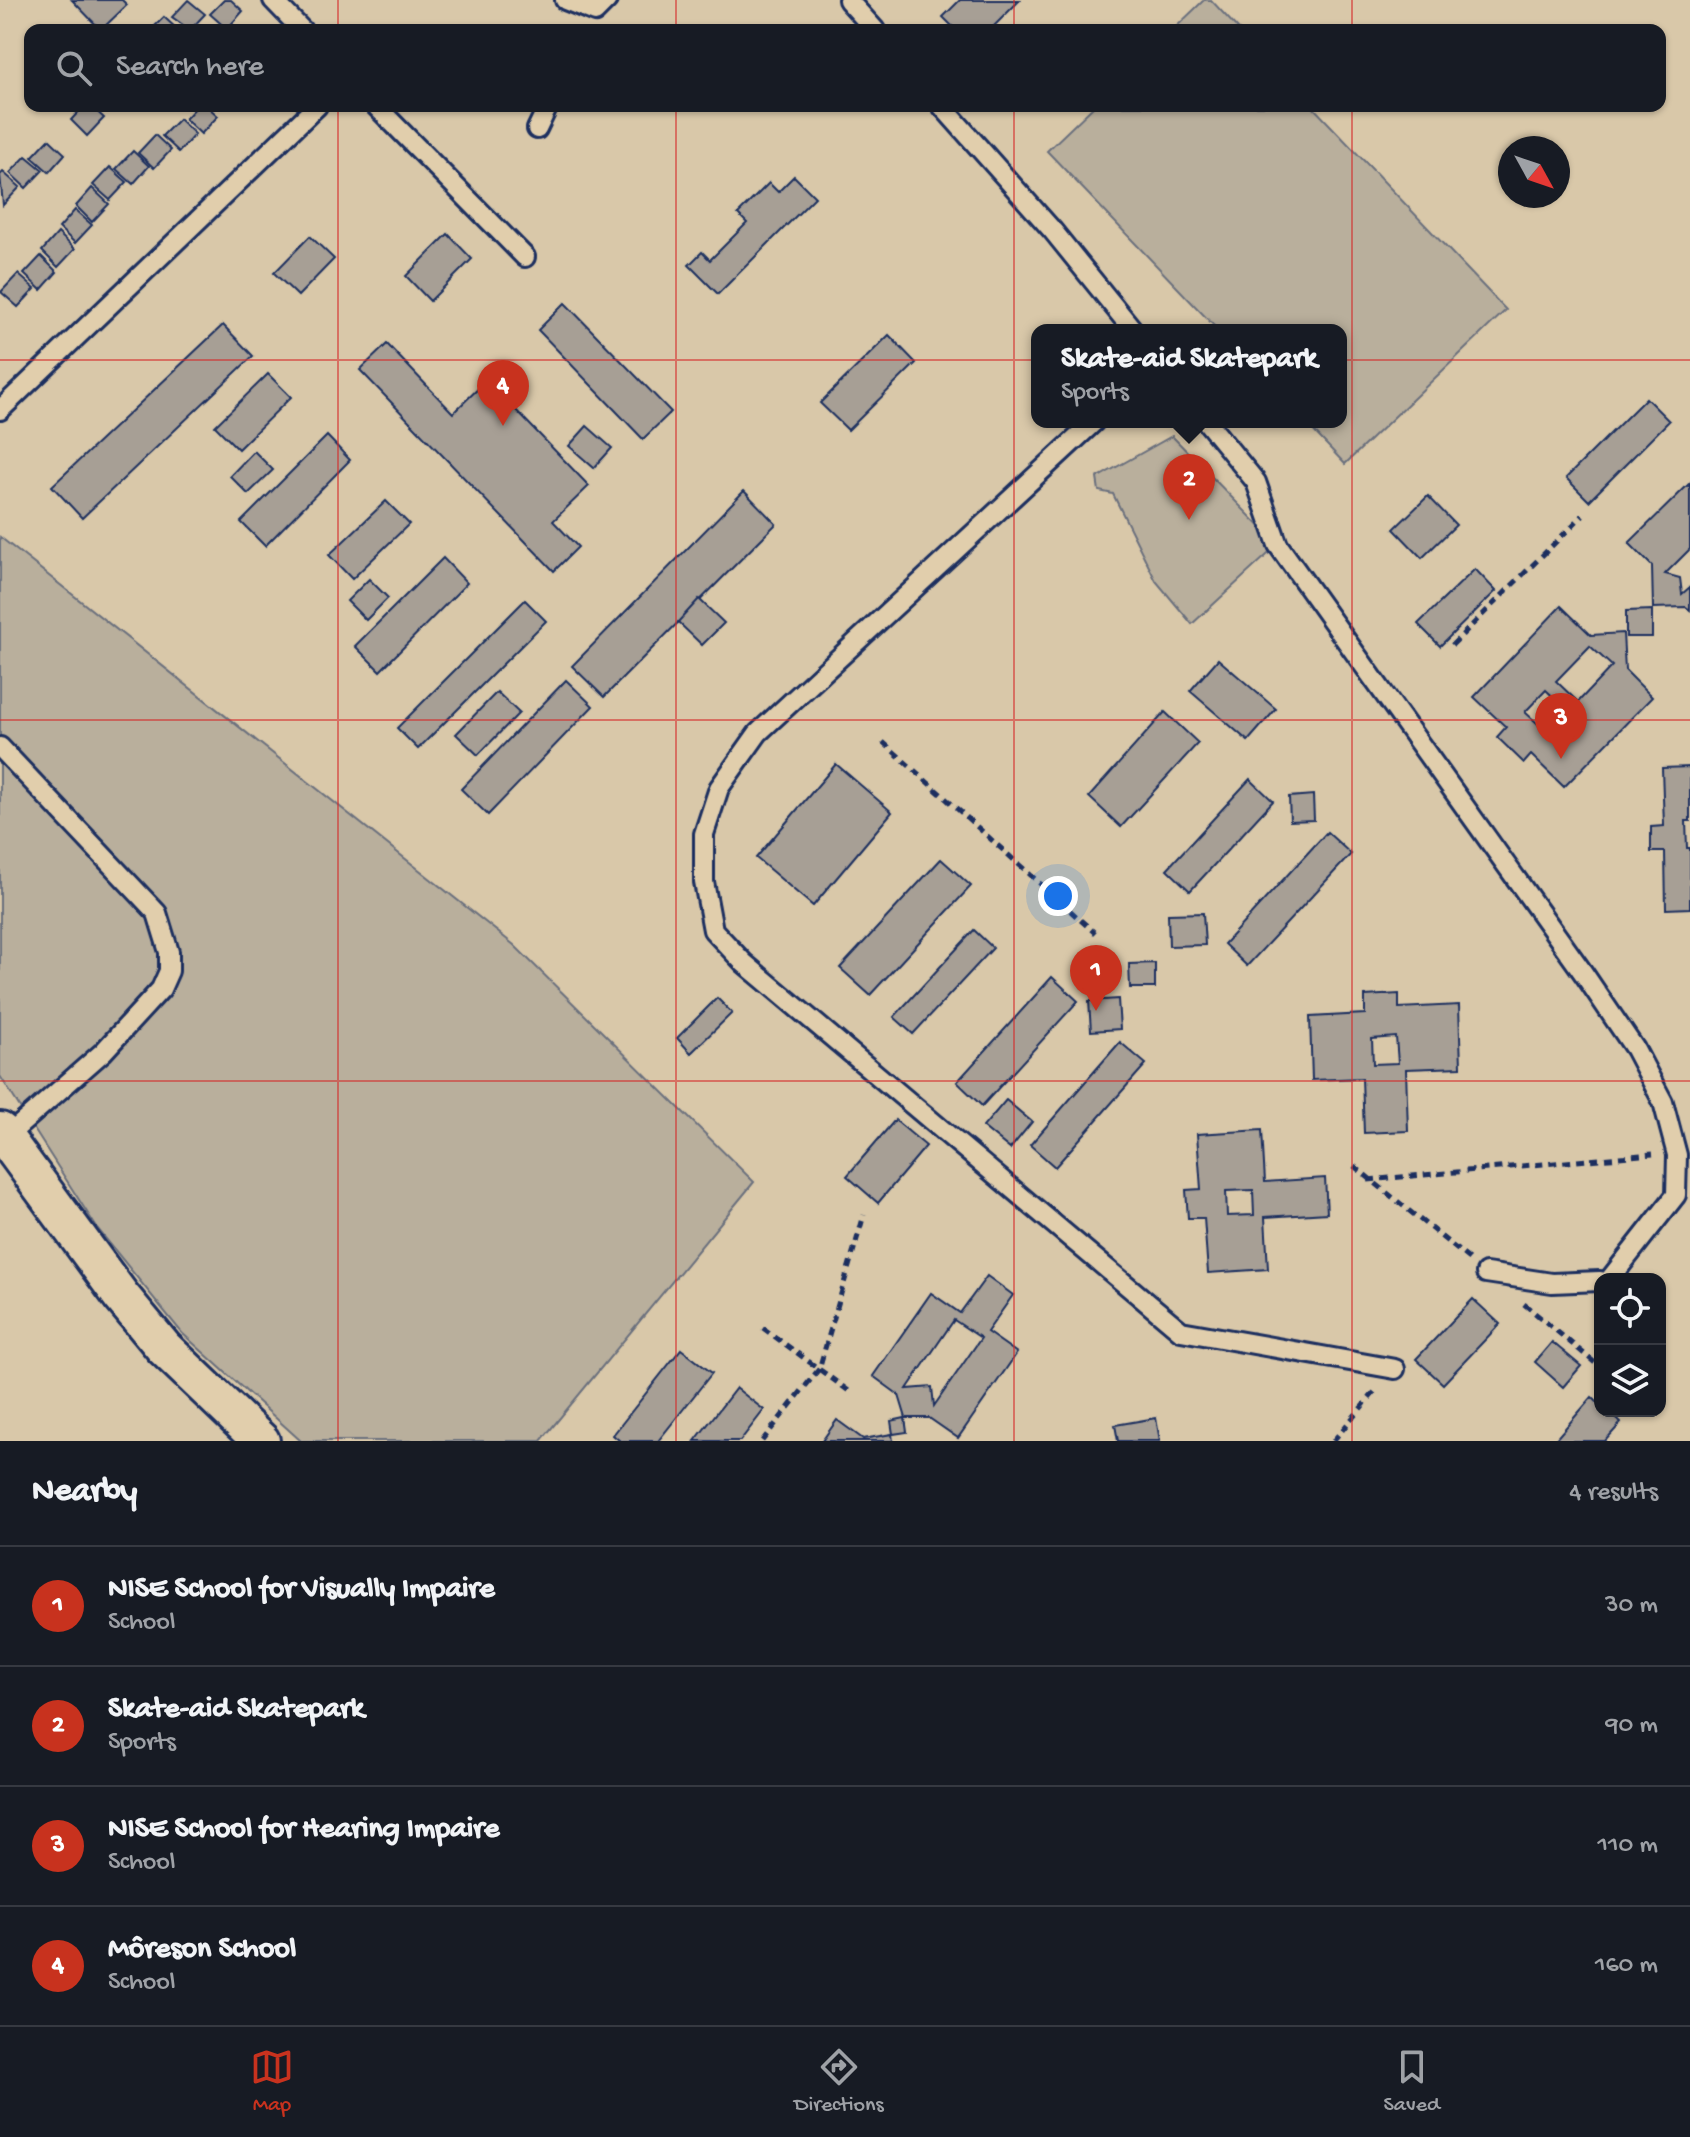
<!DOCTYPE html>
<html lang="en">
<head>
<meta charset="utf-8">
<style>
  :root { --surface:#171b24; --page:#242831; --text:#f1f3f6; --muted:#9ea1a6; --line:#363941; --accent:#c8321e }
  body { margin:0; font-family:"Gochi Hand",sans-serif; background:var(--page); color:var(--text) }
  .controls { position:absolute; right:24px; bottom:24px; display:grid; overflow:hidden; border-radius:16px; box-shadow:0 2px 6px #0004 }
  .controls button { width:72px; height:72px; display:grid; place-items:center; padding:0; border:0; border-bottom:2px solid var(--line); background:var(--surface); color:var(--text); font:40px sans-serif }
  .compass { position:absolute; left:1498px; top:136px; width:72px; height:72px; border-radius:50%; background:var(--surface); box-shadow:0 2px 6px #0004; rotate:130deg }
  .you { position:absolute; left:1058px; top:896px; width:28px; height:28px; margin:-20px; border:6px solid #fff; border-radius:50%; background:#1a73e8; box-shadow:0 0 0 12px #1a73e833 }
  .badge { display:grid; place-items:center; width:52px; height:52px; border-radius:50%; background:var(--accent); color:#fff; font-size:26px; font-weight:700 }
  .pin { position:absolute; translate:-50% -66px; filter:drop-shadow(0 2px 4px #0008) }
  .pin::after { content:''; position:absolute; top:42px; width:28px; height:24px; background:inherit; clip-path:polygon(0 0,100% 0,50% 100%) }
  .popup { position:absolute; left:1031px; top:324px; width:316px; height:104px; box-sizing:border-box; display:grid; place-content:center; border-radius:16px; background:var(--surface); filter:drop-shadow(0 2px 6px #0005); font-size:26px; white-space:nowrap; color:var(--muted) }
  .popup b { font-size:30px; color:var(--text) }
  .popup::after { content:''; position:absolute; left:50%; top:100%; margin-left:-16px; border:16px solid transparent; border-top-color:var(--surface) }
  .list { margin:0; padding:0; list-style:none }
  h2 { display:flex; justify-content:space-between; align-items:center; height:104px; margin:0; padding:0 32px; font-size:34px }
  h2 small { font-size:26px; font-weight:400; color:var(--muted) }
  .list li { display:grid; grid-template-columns:52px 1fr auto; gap:24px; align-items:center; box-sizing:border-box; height:120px; padding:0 32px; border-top:2px solid var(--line) }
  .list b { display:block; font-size:30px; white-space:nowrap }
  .list p { margin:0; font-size:26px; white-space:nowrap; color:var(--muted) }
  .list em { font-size:26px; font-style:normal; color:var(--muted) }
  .icon { flex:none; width:44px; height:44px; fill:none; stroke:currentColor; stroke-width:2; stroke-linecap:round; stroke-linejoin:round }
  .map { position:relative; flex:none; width:1690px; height:1441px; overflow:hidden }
  .search { position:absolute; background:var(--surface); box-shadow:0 2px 6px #0004; left:24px; right:24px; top:24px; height:88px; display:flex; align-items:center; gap:20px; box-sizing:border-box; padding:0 28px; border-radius:16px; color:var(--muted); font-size:30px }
  .sheet { height:584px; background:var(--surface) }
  nav { display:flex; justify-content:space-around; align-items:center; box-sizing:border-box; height:112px; border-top:2px solid var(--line); background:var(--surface); font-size:22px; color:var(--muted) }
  nav a { display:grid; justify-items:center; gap:4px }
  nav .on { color:var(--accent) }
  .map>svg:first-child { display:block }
</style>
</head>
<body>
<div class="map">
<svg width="1690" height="1441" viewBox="0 0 1690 1441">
  <rect width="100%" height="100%" fill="#d9c8a9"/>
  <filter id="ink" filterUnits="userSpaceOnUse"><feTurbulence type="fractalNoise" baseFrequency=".0125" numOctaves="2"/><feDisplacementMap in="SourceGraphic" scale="16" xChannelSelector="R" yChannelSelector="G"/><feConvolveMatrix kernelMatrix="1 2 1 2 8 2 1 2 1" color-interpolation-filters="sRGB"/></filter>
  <g filter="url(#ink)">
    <!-- green -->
    <g fill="#b9af9c" stroke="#6a6f7d" stroke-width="2">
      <path d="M1204,0H1211L1239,30H1173Z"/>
      <path d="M1094,106H1312L1506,310L1345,464L1305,422H1341V330H1218L1047,151Z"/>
      <path d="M1172,436L1278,545L1192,624L1156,581L1113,494L1099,491L1097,478Z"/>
      <path d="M0,537L514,945L754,1182L541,1441H301L182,1333L97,1228L0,1076Z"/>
    </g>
    <!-- building -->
    <g fill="#a79f95" stroke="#1b2f5e" stroke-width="2" fill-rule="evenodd">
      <path d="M72,0H122L127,5L101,30Z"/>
      <path d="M188,0L205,14L190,30L172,17Z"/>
      <path d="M224,0H231L243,11L227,29L210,14Z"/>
      <path d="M960,0H1020L990,30H956L943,17Z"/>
      <path d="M164,17L178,30H151Z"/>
      <path d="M84,106H91L104,118L87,136L71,120Z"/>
      <path d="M197,106H207L218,116L201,134L185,119Z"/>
      <path d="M179,119L195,134L179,152L162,136Z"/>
      <path d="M155,135L171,150L154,168L138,153Z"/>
      <path d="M49,139L65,154L49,172L32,157Z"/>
      <path d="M133,151L149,166L133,184L116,169Z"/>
      <path d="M26,156L43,170L26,188L10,173Z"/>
      <path d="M110,167L127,182L110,200L93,185Z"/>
      <path d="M3,172L20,187L3,205L0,175Z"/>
      <path d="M794,176L815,197L718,294L689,265L702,252L710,260L747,223L738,214L769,183L778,192Z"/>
      <path d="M92,188L109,204L92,222L76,206Z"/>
      <path d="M75,210L92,225L75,243L59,228Z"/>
      <path d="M58,233L75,249L58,267L42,251Z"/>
      <path d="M448,234L472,259L430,301L406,276Z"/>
      <path d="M310,236L334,259L298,296L274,273Z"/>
      <path d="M41,256L57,272L41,290L24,274Z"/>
      <path d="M18,274L35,289L18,307L1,292Z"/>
      <path d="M565,303L671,412L643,439L538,330Z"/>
      <path d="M223,325L253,356L82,518L52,486Z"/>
      <path d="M889,335L916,363L848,430L820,403Z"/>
      <path d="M387,344L453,413L487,380L589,486L553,521L578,547L554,571L360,370Z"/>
      <path d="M268,374L291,397L238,449L215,426Z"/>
      <path d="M1646,398L1669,421L1589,501L1566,478Z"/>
      <path d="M587,426L612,448L594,468L569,446Z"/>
      <path d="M327,436L350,460L265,546L241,522Z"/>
      <path d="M254,451L273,470L248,494L230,476Z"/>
      <path d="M1690,483V549L1665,574L1680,578L1682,594L1690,587V610L1686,607L1653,608L1652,566L1629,543Z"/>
      <path d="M744,491L776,524L604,697L572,666Z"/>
      <path d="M1428,496L1456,525L1422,558L1394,529Z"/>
      <path d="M386,501L409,524L352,579L329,555Z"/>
      <path d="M443,558L467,583L380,671L355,646Z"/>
      <path d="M1475,569L1496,591L1440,646L1418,624Z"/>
      <path d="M369,579L388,598L366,620L347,601Z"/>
      <path d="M699,599L724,623L702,645L678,622Z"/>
      <path d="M525,600L546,621L418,749L397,728Z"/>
      <path d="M1561,606L1591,635L1623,633L1625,670L1652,697L1564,787L1531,755L1524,763L1497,737L1506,727L1474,697ZM1590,646L1612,666L1578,702L1556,681ZM1546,690L1569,712L1548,733L1525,712Z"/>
      <path d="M1652,610V637H1626V611Z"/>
      <path d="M1218,659L1276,709L1248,741L1190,691Z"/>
      <path d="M566,680L593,706L488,815L461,789Z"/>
      <path d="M497,692L519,713L478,755L456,734Z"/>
      <path d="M1165,712L1198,743L1121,827L1089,797Z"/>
      <path d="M836,764L892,812L813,906L756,858Z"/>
      <path d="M1690,767V821H1686L1687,848H1690V908L1666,909L1665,852H1651V827L1664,826L1662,768Z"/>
      <path d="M1250,779L1273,801L1190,891L1167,869Z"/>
      <path d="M1313,795L1314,820L1290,821L1289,797Z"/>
      <path d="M1327,832L1351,854L1247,966L1224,944Z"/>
      <path d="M941,859L971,886L870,995L840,968Z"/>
      <path d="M1203,913L1205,945L1169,946L1168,914Z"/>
      <path d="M974,930L993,948L913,1034L894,1017Z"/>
      <path d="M1155,963V988H1130L1129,964Z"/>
      <path d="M1052,977L1078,1001L982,1106L957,1082Z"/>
      <path d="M1399,994V1008L1459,1005L1461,1067L1406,1069L1408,1131L1364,1133L1362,1078L1312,1080L1310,1017L1365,1014V996ZM1396,1037L1398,1063L1373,1064L1372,1039Z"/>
      <path d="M717,998L732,1013L691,1053L677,1038Z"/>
      <path d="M1118,999L1120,1029L1091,1031L1089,1001Z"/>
      <path d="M1120,1042L1146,1064L1055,1167L1030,1145Z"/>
      <path d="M1006,1100L1032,1122L1010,1149L983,1127Z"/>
      <path d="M895,1120L926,1146L878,1203L847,1176Z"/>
      <path d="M1262,1130L1265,1182L1325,1178L1327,1213L1265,1217L1268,1269L1208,1273L1204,1218H1188L1186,1190L1201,1189L1197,1134ZM1253,1190L1254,1215L1227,1216L1226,1191Z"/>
      <path d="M987,1276L1013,1295L987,1332L1017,1353L958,1438L929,1418H906L899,1395L873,1376L931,1293L960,1313ZM954,1320L981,1338L934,1406L932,1387L907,1389Z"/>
      <path d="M1473,1299L1500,1324L1443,1384L1416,1359Z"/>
      <path d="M1552,1342L1581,1366L1563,1387L1535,1362Z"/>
      <path d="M681,1349L712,1373L658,1441H620L613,1435Z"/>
      <path d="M736,1388L764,1410L740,1441H695Z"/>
      <path d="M1592,1397L1600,1405V1411H1608L1621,1423L1605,1441H1554Z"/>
      <path d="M905,1418L907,1432L893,1434L891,1421Z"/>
      <path d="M1156,1418L1160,1441H1118L1115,1425Z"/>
      <path d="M837,1420L863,1439L892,1434L893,1441H822Z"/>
    </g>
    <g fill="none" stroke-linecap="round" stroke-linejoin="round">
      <defs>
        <g id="lane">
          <path d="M273,0L302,30"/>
          <path d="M565,0L595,12L607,0"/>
          <path d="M848,0L875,30"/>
          <path d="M376,106L525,257"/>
          <path d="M942,106L1053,231L1133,330"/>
          <path d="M537,129L548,106"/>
          <path d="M0,410L317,106"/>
          <path d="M1094,422L758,733L719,788L704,834V882L713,930L744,963L1181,1331L1395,1369"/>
          <path d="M1207,422L1256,482L1278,545L1584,974L1635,1049L1663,1102L1677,1155L1676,1195L1610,1279"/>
          <path d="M0,747L157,913L169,952V971L161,989L103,1052L5,1138"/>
          <path d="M1486,1273L1552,1283L1600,1281"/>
        </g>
        <path id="street" d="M0,1131L121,1296L164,1348L261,1441"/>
      </defs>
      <!-- lane casing -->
      <use href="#lane" stroke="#1b2f5e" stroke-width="24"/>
      <!-- street casing -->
      <use href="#street" stroke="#1b2f5e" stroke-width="42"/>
      <!-- path -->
      <g stroke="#1b2f5e" stroke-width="5" stroke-dasharray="8 6" stroke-linecap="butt">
        <path d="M1452,645L1583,515"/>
        <path d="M883,742L1095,933"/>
        <path d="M1354,1166L1470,1260"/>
        <path d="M1368,1180L1653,1154"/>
        <path d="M1524,1304L1600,1367"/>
        <path d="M763,1328L853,1394"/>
        <path d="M762,1441L819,1369L864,1215"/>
        <path d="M1333,1441L1378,1388"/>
      </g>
      <!-- lane -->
      <use href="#lane" stroke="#e1ceac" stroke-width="18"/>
      <!-- street -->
      <use href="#street" stroke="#e1ceac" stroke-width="36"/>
    </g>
  </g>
  <!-- grid -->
  <path fill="none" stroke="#d62828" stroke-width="2" stroke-opacity="0.55" d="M338,0V30M676,0V30M1014,0V30M1352,0V30M338,106V1441M676,106V1441M1014,106V1441M1352,106V1441M0,360H1690M0,720H1690M0,1081H1690"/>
</svg>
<div class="controls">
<button><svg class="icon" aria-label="locate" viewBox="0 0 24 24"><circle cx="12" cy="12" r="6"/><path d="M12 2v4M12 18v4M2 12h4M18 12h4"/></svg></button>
<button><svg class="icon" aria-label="layers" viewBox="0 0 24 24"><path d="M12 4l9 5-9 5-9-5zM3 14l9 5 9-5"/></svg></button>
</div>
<svg class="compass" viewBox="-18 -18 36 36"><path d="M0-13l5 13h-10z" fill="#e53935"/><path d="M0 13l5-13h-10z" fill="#9ea1a6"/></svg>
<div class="you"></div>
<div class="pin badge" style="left:1096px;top:1011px">1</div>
<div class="pin badge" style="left:1189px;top:520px">2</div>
<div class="popup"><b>Skate-aid Skatepark</b>Sports</div>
<div class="pin badge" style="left:1561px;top:759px">3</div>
<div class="pin badge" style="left:503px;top:426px">4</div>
<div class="search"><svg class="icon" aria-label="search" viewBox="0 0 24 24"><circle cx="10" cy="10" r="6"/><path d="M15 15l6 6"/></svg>Search here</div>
</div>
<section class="sheet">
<h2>Nearby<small>4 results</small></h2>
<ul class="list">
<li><span class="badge">1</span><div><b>NISE School for Visually Impaire</b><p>School</p></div><em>30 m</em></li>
<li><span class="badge">2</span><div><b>Skate-aid Skatepark</b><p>Sports</p></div><em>90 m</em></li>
<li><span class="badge">3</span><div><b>NISE School for Hearing Impaire</b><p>School</p></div><em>110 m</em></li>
<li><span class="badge">4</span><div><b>Môreson School</b><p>School</p></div><em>160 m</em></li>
</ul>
</section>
<nav>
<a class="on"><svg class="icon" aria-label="map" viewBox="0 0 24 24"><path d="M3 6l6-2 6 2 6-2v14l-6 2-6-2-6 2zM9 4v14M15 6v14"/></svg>Map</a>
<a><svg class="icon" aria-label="directions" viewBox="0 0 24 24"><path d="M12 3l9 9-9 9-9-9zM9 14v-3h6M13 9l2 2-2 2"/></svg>Directions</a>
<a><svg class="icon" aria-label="saved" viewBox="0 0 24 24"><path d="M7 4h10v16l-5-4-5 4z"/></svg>Saved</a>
</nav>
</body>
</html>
